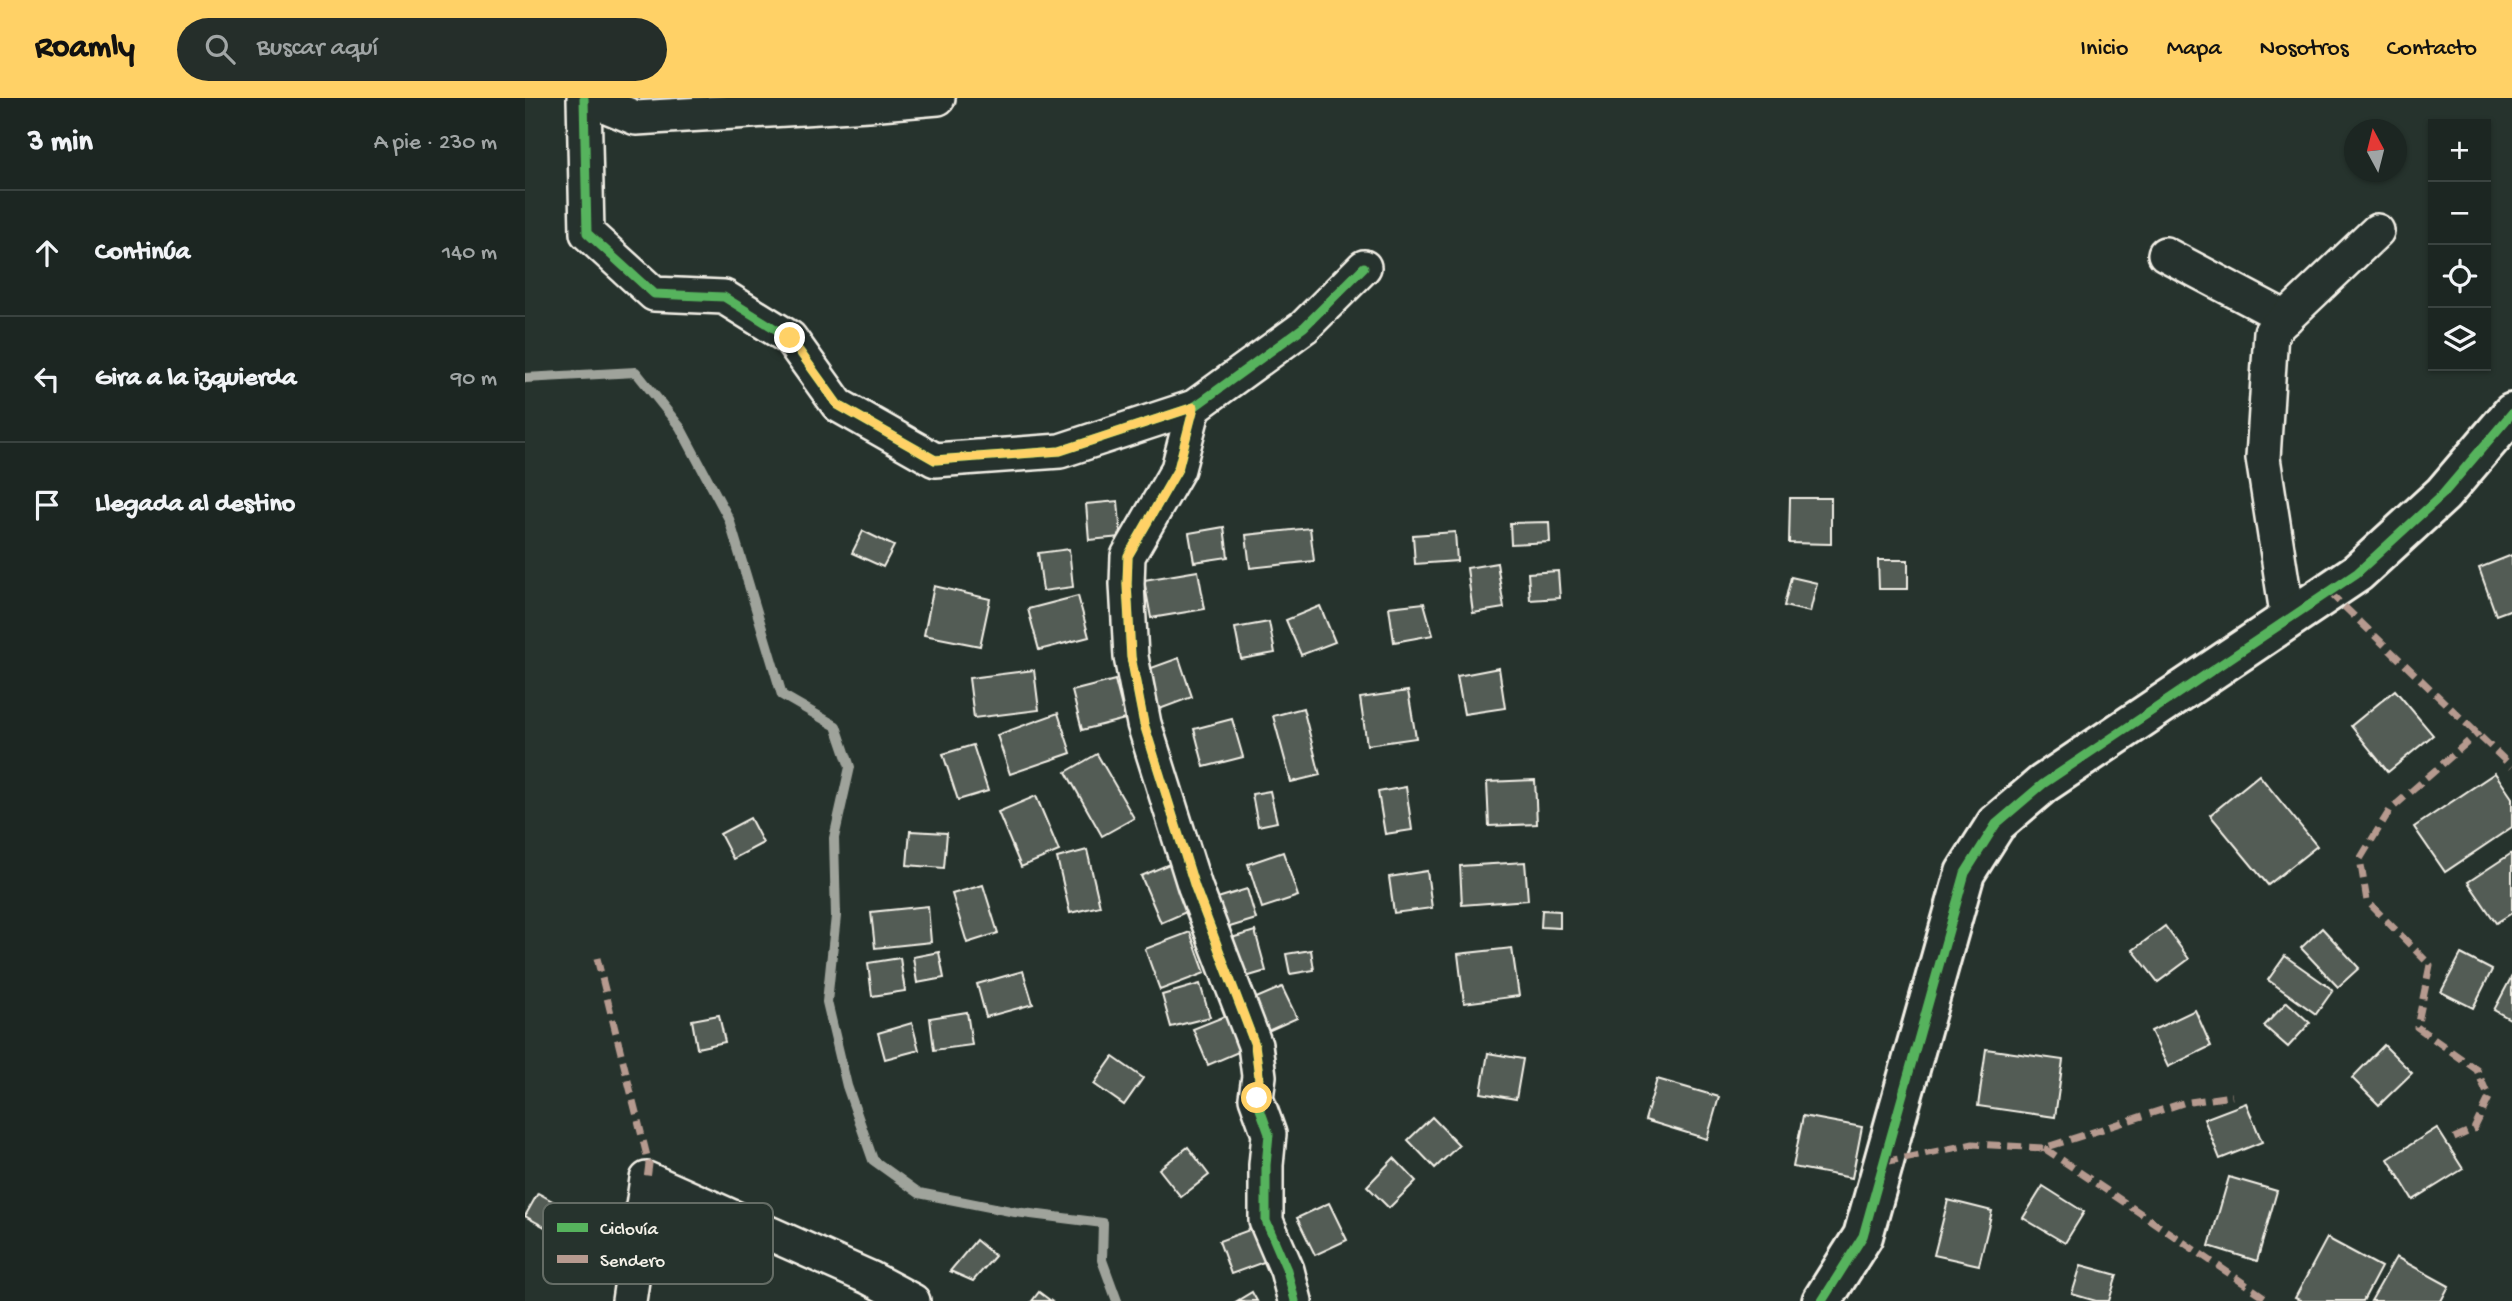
<!DOCTYPE html>
<html lang="es">
<head>
<meta charset="utf-8">
<style>
  :root { --surface:#1c2622; --page:#252e2a; --text:#f1f3f6; --muted:#a0a5a5; --line:#3a4340; --accent:#ffd166 }
  body { margin:0; font-family:"Gochi Hand",sans-serif; background:var(--page); color:var(--text) }
  .controls { position:absolute; right:21px; top:21px; display:grid; overflow:hidden; border-radius:0px; box-shadow:0 2px 5px #0004 }
  .controls button { width:63px; height:63px; display:grid; place-items:center; padding:0; border:0; border-bottom:2px solid var(--line); background:var(--surface); color:var(--text); font:35px sans-serif }
  .compass { position:absolute; left:1819px; top:21px; width:63px; height:63px; border-radius:50%; background:var(--surface); box-shadow:0 2px 5px #0004; rotate:353deg }
  .stop { position:absolute; width:21px; height:21px; margin:-16px; border:5px solid #ffd166; border-radius:50%; background:#fff }
  .stop.end { background:#ffd166; border-color:#fff; box-shadow:0 2px 7px #0008 }
  .list { margin:0; padding:0; list-style:none }
  h2 { display:flex; justify-content:space-between; align-items:center; height:91px; margin:0; padding:0 28px; font-size:30px }
  h2 small { font-size:23px; font-weight:400; color:var(--muted) }
  .list li { display:grid; grid-template-columns:46px 1fr auto; gap:21px; align-items:center; box-sizing:border-box; height:126px; padding:0 28px; border-top:2px solid var(--line) }
  .list b { display:block; font-size:26px; white-space:nowrap }
  .list em { font-size:23px; font-style:normal; color:var(--muted) }
  .icon { flex:none; width:38px; height:38px; fill:none; stroke:currentColor; stroke-width:2; stroke-linecap:round; stroke-linejoin:round }
  .map { position:relative; flex:none; width:1987px; height:1203px; overflow:hidden }
  header { display:flex; align-items:center; gap:42px; box-sizing:border-box; height:98px; padding:0 35px; background:var(--accent); color:#111 }
  header strong { font-size:33px }
  nav { display:flex; gap:38px; margin-inline-start:auto; font-size:24px }
  .search { width:490px; height:63px; background:var(--page); display:flex; align-items:center; gap:18px; box-sizing:border-box; padding:0 24px; border-radius:38px; color:var(--muted); font-size:26px }
  main { display:flex }
  aside { flex:1; background:var(--surface) }
  .map>svg:first-child { display:block }
</style>
</head>
<body>
<header>
<strong>Roamly</strong>
<div class="search"><svg class="icon" aria-label="search" viewBox="0 0 24 24"><circle cx="10" cy="10" r="6"/><path d="M15 15l6 6"/></svg>Buscar aquí</div>
<nav><a>Inicio</a><a>Mapa</a><a>Nosotros</a><a>Contacto</a></nav>
</header>
<main>
<aside>
<h2>3 min<small>A pie · 230 m</small></h2>
<ul class="list">
<li><svg class="icon" aria-label="ahead" viewBox="0 0 24 24"><path d="M12 20V5M6 11l6-6 6 6"/></svg><div><b>Continúa</b></div><em>140 m</em></li>
<li><svg class="icon" aria-label="left" viewBox="0 0 24 24"><path d="M17 20v-9H6M10 6l-5 5 5 5"/></svg><div><b>Gira a la izquierda</b></div><em>90 m</em></li>
<li><svg class="icon" aria-label="arrive" viewBox="0 0 24 24"><path d="M6 21V4h12l-3 4 3 4H6"/></svg><div><b>Llegada al destino</b></div></li>
</ul>
</aside>
<div class="map">
<svg width="1987" height="1203" viewBox="0 0 1987 1203">
  <rect width="100%" height="100%" fill="#26332d"/>
  <filter id="ink" filterUnits="userSpaceOnUse"><feTurbulence type="fractalNoise" baseFrequency=".0143" numOctaves="2"/><feDisplacementMap in="SourceGraphic" scale="14" xChannelSelector="R" yChannelSelector="G"/><feConvolveMatrix kernelMatrix="1 2 1 2 8 2 1 2 1" color-interpolation-filters="sRGB"/></filter>
  <g filter="url(#ink)">
    <g fill="none" stroke-linecap="round" stroke-linejoin="round">
      <!-- stream -->
      <path stroke="#9fa39b" stroke-width="10" d="M0,280L111,274L155,329L204,421L257,597L311,628L325,669L309,740L311,818L302,904L322,988L348,1062L394,1095L490,1114L578,1125L577,1162L592,1203"/>
    </g>
    <!-- building -->
    <g fill="#525c55" stroke="#f4f1e8" stroke-width="2">
      <path d="M1265,400H1306V446L1264,445Z"/>
      <path d="M593,403L596,439L564,442L561,406Z"/>
      <path d="M1024,424L1025,444L986,446L985,425Z"/>
      <path d="M699,429L703,459L669,464L664,435Z"/>
      <path d="M785,430L789,463L725,470L721,437Z"/>
      <path d="M338,433L369,448L358,469L327,455Z"/>
      <path d="M930,434L932,463L890,466L888,437Z"/>
      <path d="M544,451L548,489L518,493L513,455Z"/>
      <path d="M1987,457V511L1971,517L1954,470Z"/>
      <path d="M1353,462H1383V491H1354Z"/>
      <path d="M972,465L979,510L948,515L942,470Z"/>
      <path d="M673,473L680,511L626,520L619,482Z"/>
      <path d="M1033,473L1035,500L1005,502L1003,475Z"/>
      <path d="M1266,479L1292,485L1285,514L1259,508Z"/>
      <path d="M409,488L465,501L455,548L399,537Z"/>
      <path d="M553,498L564,539L514,552L503,511Z"/>
      <path d="M899,505L908,537L869,544L864,509Z"/>
      <path d="M795,508L810,544L776,557L761,522Z"/>
      <path d="M744,524L750,555L716,561L710,530Z"/>
      <path d="M654,560L667,599L632,612L618,573Z"/>
      <path d="M974,570L980,610L939,616L932,578Z"/>
      <path d="M509,572L514,612L449,620L444,580Z"/>
      <path d="M590,582L600,621L557,632L547,593Z"/>
      <path d="M1870,592L1908,637L1863,674L1826,628Z"/>
      <path d="M883,593L891,640L842,647L835,600Z"/>
      <path d="M778,610L795,677L766,684L748,618Z"/>
      <path d="M533,615L546,655L485,676L472,637Z"/>
      <path d="M707,621L718,659L679,669L669,631Z"/>
      <path d="M448,647L463,693L433,702L418,656Z"/>
      <path d="M572,656L609,720L577,738L541,674Z"/>
      <path d="M1970,675L1987,700V729L1920,774L1889,729Z"/>
      <path d="M1734,677L1792,748L1743,787L1685,717Z"/>
      <path d="M1010,682L1012,726L964,728L962,684Z"/>
      <path d="M881,689L887,732L860,736L853,694Z"/>
      <path d="M745,693L752,724L733,728L727,696Z"/>
      <path d="M511,698L534,753L496,769L473,714Z"/>
      <path d="M225,720L238,745L208,761L195,736Z"/>
      <path d="M385,733L422,735L419,770L382,767Z"/>
      <path d="M562,752L575,808L545,815L532,760Z"/>
      <path d="M758,754L773,798L737,810L723,766Z"/>
      <path d="M1987,755V815L1971,825L1943,784Z"/>
      <path d="M649,764L668,811L636,825L616,778Z"/>
      <path d="M1000,764L1003,802L937,807L935,768Z"/>
      <path d="M902,773L907,810L869,815L864,779Z"/>
      <path d="M458,787L473,835L442,845L427,796Z"/>
      <path d="M722,791L731,821L695,832L686,802Z"/>
      <path d="M403,808L406,844L350,850L346,814Z"/>
      <path d="M1017,812L1035,813V830L1016,829Z"/>
      <path d="M1640,828L1664,861L1633,884L1608,852Z"/>
      <path d="M1797,830L1834,870L1813,889L1776,850Z"/>
      <path d="M730,833L741,873L714,881L703,841Z"/>
      <path d="M665,834L680,875L635,892L620,851Z"/>
      <path d="M987,850L994,898L939,905L933,856Z"/>
      <path d="M786,852L789,872L765,876L761,856Z"/>
      <path d="M414,854L419,880L392,885L388,859Z"/>
      <path d="M1936,856L1967,872L1948,910L1916,894Z"/>
      <path d="M1760,858L1808,892L1791,916L1743,882Z"/>
      <path d="M375,860L380,893L347,898L343,865Z"/>
      <path d="M498,873L508,906L461,919L452,886Z"/>
      <path d="M1987,878V922L1969,912Z"/>
      <path d="M675,886L685,919L646,929L637,897Z"/>
      <path d="M757,889L772,920L736,936L722,904Z"/>
      <path d="M1762,904L1785,925L1763,949L1739,928Z"/>
      <path d="M1670,912L1686,948L1643,969L1626,933Z"/>
      <path d="M442,914L447,947L409,952L405,920Z"/>
      <path d="M194,917L200,944L172,950L167,922Z"/>
      <path d="M703,917L718,952L683,967L668,931Z"/>
      <path d="M387,925L394,952L360,961L353,935Z"/>
      <path d="M1859,947L1887,975L1854,1007L1827,980Z"/>
      <path d="M1461,951L1538,962L1530,1019L1453,1008Z"/>
      <path d="M963,955L998,961L991,1001L956,995Z"/>
      <path d="M588,959L618,980L599,1007L569,986Z"/>
      <path d="M1132,981L1194,999L1182,1041L1120,1022Z"/>
      <path d="M1721,1005L1737,1044L1695,1061L1679,1021Z"/>
      <path d="M1278,1018L1337,1029L1327,1080L1268,1069Z"/>
      <path d="M907,1019L934,1047L910,1070L883,1042Z"/>
      <path d="M1912,1030L1938,1071L1888,1102L1863,1061Z"/>
      <path d="M663,1049L684,1077L656,1099L634,1071Z"/>
      <path d="M869,1060L891,1083L864,1110L842,1088Z"/>
      <path d="M1704,1079L1752,1093L1732,1163L1684,1148Z"/>
      <path d="M1518,1088L1559,1114L1540,1145L1498,1120Z"/>
      <path d="M13,1095L40,1110L27,1133L0,1118Z"/>
      <path d="M1423,1102L1467,1113L1454,1167L1409,1157Z"/>
      <path d="M804,1105L822,1142L790,1157L772,1120Z"/>
      <path d="M735,1128L747,1161L706,1176L694,1143Z"/>
      <path d="M1802,1140L1856,1169L1838,1203H1777L1770,1200Z"/>
      <path d="M451,1142L470,1158L448,1183L425,1173Z"/>
      <path d="M1871,1159L1924,1188L1916,1203H1846Z"/>
      <path d="M1556,1167L1592,1177L1584,1203H1571L1547,1196Z"/>
      <path d="M514,1194L526,1203H507Z"/>
      <path d="M727,1194L732,1203H712Z"/>
    </g>
    <g fill="none" stroke-linecap="round" stroke-linejoin="round">
      <defs>
        <g id="street">
          <path d="M59,0L62,135L129,196L199,199L265,240L313,307L410,362L535,353L669,309L779,229L839,169"/>
          <path d="M62,0L111,20L343,6L413,0"/>
          <path d="M1640,156L1761,220"/>
          <path d="M669,309L653,371L603,458L602,486L606,559L619,626L670,789L730,947L734,978L731,1000L744,1036L741,1067V1123L762,1172L770,1203"/>
          <path d="M1763,522L1738,360L1746,234L1852,133"/>
          <path d="M104,1203L122,1081L345,1180L388,1203"/>
        </g>
        <path id="secondary" d="M1297,1203L1338,1138L1440,775L1471,726L1518,686L1832,475L1918,396L1987,315"/>
      </defs>
      <!-- street casing -->
      <use href="#street" stroke="#f4f1e8" stroke-width="38"/>
      <!-- secondary casing -->
      <use href="#secondary" stroke="#f4f1e8" stroke-width="44"/>
      <!-- street -->
      <use href="#street" stroke="#26332d" stroke-width="33"/>
      <!-- secondary -->
      <use href="#secondary" stroke="#26332d" stroke-width="38"/>
      <!-- quiet -->
      <g stroke="#b69a8f" stroke-width="7" stroke-dasharray="14 7" stroke-linecap="butt">
        <path d="M1804,494L1987,669"/>
        <path d="M72,860L124,1066L122,1081"/>
        <path d="M1929,1040L1949,1031L1964,1000L1952,972L1892,929L1905,867L1842,803L1835,761L1865,712L1954,634"/>
        <path d="M1519,1050L1745,1203"/>
        <path d="M1359,1064L1448,1046L1519,1050L1658,1005L1707,998"/>
      </g>
      <defs>
        <g id="cycleway">
          <path d="M59,0L62,135L129,196L199,199L265,240L313,307L410,362L535,353L669,309L779,229L839,169"/>
          <path d="M669,309L653,371L603,458L602,486L606,559L619,626L670,789L730,947L734,978L731,1000L744,1036L741,1067V1123L762,1172L770,1203"/>
          <path d="M1297,1203L1338,1138L1440,775L1471,726L1518,686L1832,475L1918,396L1987,315"/>
        </g>
      </defs>
      <!-- cycleway casing -->
      <use href="#cycleway" stroke="#26332d" stroke-width="13"/>
      <!-- cycleway -->
      <use href="#cycleway" stroke="#56b35d" stroke-width="9"/>
    </g>
  </g>
  <g fill="none" stroke-linecap="round" stroke-linejoin="round" filter="url(#ink)">
    <!-- route -->
    <path stroke="#ffd166" stroke-width="9" d="M265,240L313,307L410,362L535,353L669,309L653,371L603,458L602,486L606,559L619,626L670,789L730,947L734,978L732,1000"/>
  </g>
  <!-- legend -->
  <rect x="18" y="1105" width="230" height="81" rx="10" fill="#26332d" stroke="#646c65" stroke-width="2"/>
  <rect x="32" y="1125" width="31" height="9" fill="#56b35d"/>
  <rect x="32" y="1157" width="31" height="8" fill="#b69a8f"/>
  <g font-size="19" fill="#f4f1e8">
    <text x="75" y="1136">Ciclovía</text>
    <text x="75" y="1168">Sendero</text>
  </g>
</svg>
<div class="controls">
<button>+</button>
<button>−</button>
<button><svg class="icon" aria-label="locate" viewBox="0 0 24 24"><circle cx="12" cy="12" r="6"/><path d="M12 2v4M12 18v4M2 12h4M18 12h4"/></svg></button>
<button><svg class="icon" aria-label="layers" viewBox="0 0 24 24"><path d="M12 4l9 5-9 5-9-5zM3 14l9 5 9-5"/></svg></button>
</div>
<svg class="compass" viewBox="-18 -18 36 36"><path d="M0-13l5 13h-10z" fill="#e53935"/><path d="M0 13l5-13h-10z" fill="#a0a5a5"/></svg>
<div class="stop" style="left:732px;top:1000px"></div>
<div class="stop end" style="left:265px;top:240px"></div>
</div>
</main>
</body>
</html>
